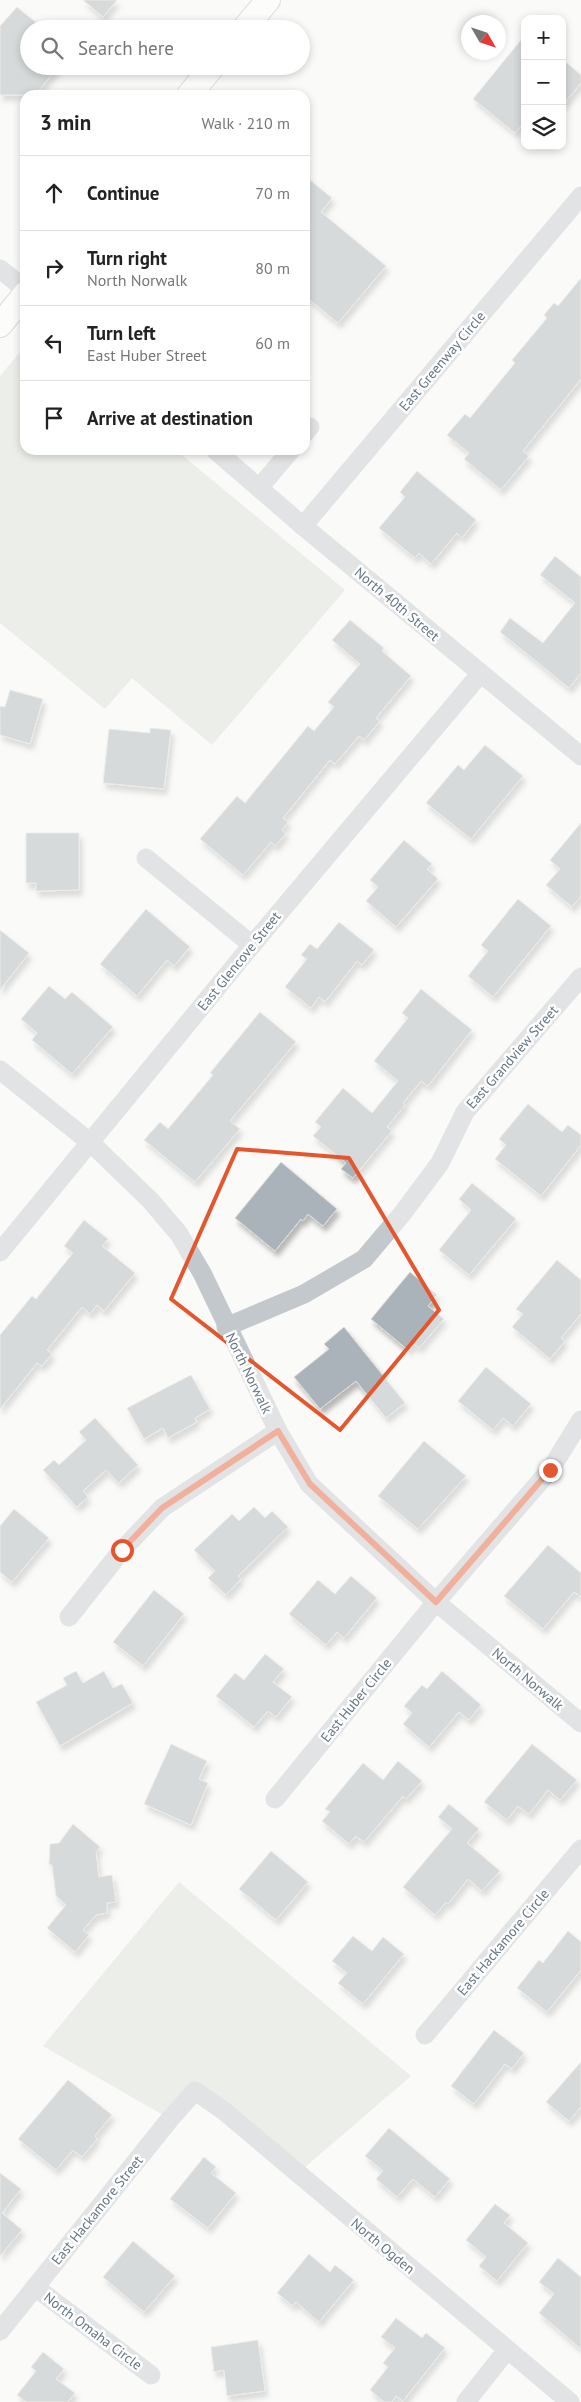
<!DOCTYPE html>
<html lang="en">
<head>
<meta charset="utf-8">
<style>
  :root { --surface:#fff; --page:#f6f6f6; --text:#222; --muted:#767676; --line:#e0e0e0 }
  body { margin:0; font-family:"PT Sans",sans-serif; background:var(--page); color:var(--text) }
  .controls { position:absolute; right:15px; top:15px; display:grid; overflow:hidden; border-radius:10px; box-shadow:0 2px 8px #0003 }
  .controls button { width:45px; height:45px; display:grid; place-items:center; padding:0; border:0; border-bottom:1px solid var(--line); background:var(--surface); color:var(--text); font:25px sans-serif }
  .compass { position:absolute; left:461px; top:15px; width:45px; height:45px; border-radius:50%; background:var(--surface); box-shadow:0 2px 8px #0003; rotate:129deg }
  .stop { position:absolute; width:15px; height:15px; margin:-11px; border:4px solid #e4572e; border-radius:50%; background:#fff }
  .stop.end { background:#e4572e; border-color:#fff; box-shadow:0 1px 5px #0008 }
  .list { margin:0; padding:0; list-style:none }
  h2 { display:flex; justify-content:space-between; align-items:center; height:65px; margin:0; padding:0 20px; font-size:21px }
  h2 small { font-size:16px; font-weight:400; color:var(--muted) }
  .list li { display:grid; grid-template-columns:32px 1fr auto; gap:15px; align-items:center; box-sizing:border-box; height:75px; padding:0 20px; border-top:1px solid var(--line) }
  .list b { display:block; font-size:19px; white-space:nowrap }
  .list p { margin:0; font-size:16px; white-space:nowrap; color:var(--muted) }
  .list em { font-size:16px; font-style:normal; color:var(--muted) }
  .icon { flex:none; width:28px; height:28px; fill:none; stroke:currentColor; stroke-width:2; stroke-linecap:round; stroke-linejoin:round }
  .map { position:relative; flex:none; width:581px; height:2402px; overflow:hidden }
  .search { position:absolute; background:var(--surface); box-shadow:0 2px 8px #0003; left:20px; top:20px; width:290px; height:55px; display:flex; align-items:center; gap:12px; box-sizing:border-box; padding:0 18px; border-radius:28px; color:var(--muted); font-size:19px }
  .panel { position:absolute; background:var(--surface); box-shadow:0 2px 8px #0003; left:20px; top:90px; width:290px; height:365px; border-radius:15px }
  .map>svg:first-child { display:block }
</style>
</head>
<body>
<div class="map">
<svg width="581" height="2402" viewBox="0 0 581 2402">
  <defs>
    <filter id="shadow"><feDropShadow dx="3" dy="5.5" stdDeviation="2.5" flood-color="#0004"/></filter>
  </defs>
  <rect width="100%" height="100%" fill="#fafaf8"/>
  <!-- park -->
  <g fill="#dadfd7">
    <path d="M25,346V450H176L345,590L212,745L132,678L105,709L0,623V376Z"/>
    <path d="M179,1882L411,2076L297,2174L195,2091L170,2119L43,2046Z"/>
  </g>
  <!-- building -->
  <g fill="#aab3b9" stroke="#dcdcda" filter="url(#shadow)">
    <path d="M83,0H117L103,17Z"/>
    <path d="M17,7L44,29H29V66H59L35,95H0V26Z"/>
    <path d="M525,35V121L515,133L473,99Z"/>
    <path d="M562,59L581,75V83L562,106Z"/>
    <path d="M305,176L332,198L321,212L386,266L338,323L305,296Z"/>
    <path d="M581,278V379L523,451L529,456L501,490L464,459L469,453L447,435L465,414L470,418L515,363L512,360L547,318L544,315L554,303L558,306Z"/>
    <path d="M417,471L476,520L462,538L457,533L431,564L419,553L415,558L379,528L405,497L400,492Z"/>
    <path d="M555,556L581,577V673L569,688L500,632L510,618L543,643L575,603L540,575Z"/>
    <path d="M350,620L384,648L382,651L411,676L376,718L380,721L364,740L359,736L335,764L330,760L283,818L288,822L282,830L286,834L275,846L271,842L243,875L200,839L237,796L245,803L308,726L314,731L334,707L328,702L360,664L332,640Z"/>
    <path d="M10,690L43,699L30,744L0,735V706L5,707Z"/>
    <path d="M150,728L171,730L164,789L103,783L109,729L150,733Z"/>
    <path d="M485,745L523,776L471,839L426,803L458,765L464,770Z"/>
    <path d="M581,823V896L572,907L546,885L560,869L550,860Z"/>
    <path d="M26,833H79V890L36,891V883H26Z"/>
    <path d="M404,840L432,864L427,869L438,879L396,927L366,901L378,887L370,880Z"/>
    <path d="M518,899L551,926L493,997L468,976L488,951L481,945Z"/>
    <path d="M146,909L190,947L174,966L167,960L137,996L100,964Z"/>
    <path d="M339,922L374,950L362,965L357,961L325,1002L319,997L311,1008L285,987L307,959L301,955L310,944L317,949Z"/>
    <path d="M0,930L29,953L0,990Z"/>
    <path d="M49,986L65,999L72,992L113,1027L72,1074L32,1040L37,1033L21,1019Z"/>
    <path d="M421,989L472,1030L428,1086L421,1081L403,1103L405,1105L387,1127L392,1131L353,1178L341,1169L346,1163L313,1136L321,1127L315,1122L343,1088L372,1113L398,1081L374,1061L408,1018L402,1013Z"/>
    <path d="M260,1012L296,1042L230,1121L240,1129L195,1182L144,1140L160,1122L168,1129L213,1075L210,1073Z"/>
    <path d="M528,1104L562,1132L568,1125L581,1135V1145L541,1196L495,1159L506,1145L499,1139Z"/>
    <path d="M281,1162L337,1209L323,1226L308,1214L303,1221L301,1219L275,1251L235,1218Z"/>
    <path d="M472,1183L516,1219L469,1275L439,1250L471,1210L459,1199Z"/>
    <path d="M84,1220L108,1239L102,1246L135,1273L104,1311L97,1305L90,1314L82,1307L47,1350L52,1354L42,1366L37,1363L0,1409V1335L32,1296L36,1299L73,1253L64,1246Z"/>
    <path d="M557,1260L581,1280V1314L561,1338L565,1341L550,1359L512,1327L523,1314L516,1309Z"/>
    <path d="M410,1272L437,1295L428,1306L444,1319L419,1348L414,1344L408,1350L371,1319Z"/>
    <path d="M344,1327L405,1403L386,1418L356,1381L320,1409L294,1377L329,1349L324,1344Z"/>
    <path d="M486,1367L531,1404L513,1426L503,1418L493,1430L458,1401Z"/>
    <path d="M191,1375L210,1409L195,1418L197,1422L168,1438L163,1428L144,1439L127,1408Z"/>
    <path d="M95,1418L138,1465L119,1483L106,1470L83,1491L88,1497L77,1507L43,1470L54,1460L59,1465L86,1440L79,1432Z"/>
    <path d="M424,1441L466,1476L418,1529L378,1496Z"/>
    <path d="M254,1507L265,1518L272,1511L288,1527L238,1576L241,1579L226,1595L208,1578L215,1571L194,1550L232,1514L239,1521Z"/>
    <path d="M14,1509L49,1538L12,1582L0,1572V1526Z"/>
    <path d="M548,1545L581,1573V1597L574,1592L543,1629L504,1596Z"/>
    <path d="M351,1576L377,1598L344,1638L337,1632L326,1645L289,1614L318,1580L335,1594Z"/>
    <path d="M154,1590L184,1614L143,1666L113,1642Z"/>
    <path d="M265,1654L284,1669L273,1682L292,1697L276,1717L268,1711L254,1727L216,1696L235,1673L244,1680Z"/>
    <path d="M76,1671L83,1683L104,1671L113,1688L122,1684L133,1703L60,1746L36,1702L67,1685L63,1678Z"/>
    <path d="M442,1671L481,1705L469,1720L459,1712L429,1747L403,1724L412,1713L404,1706L422,1685L427,1689Z"/>
    <path d="M171,1744L207,1761L199,1779L208,1783L191,1825L144,1804Z"/>
    <path d="M532,1744L577,1780L560,1800L548,1790L529,1814L518,1806L507,1820L484,1802Z"/>
    <path d="M398,1761L422,1781L406,1799L403,1796L364,1842L356,1836L349,1844L322,1821L330,1812L325,1809L363,1763L383,1780Z"/>
    <path d="M449,1804L479,1829L467,1843L500,1871L482,1891L468,1879L448,1904L446,1902L435,1915L403,1887L452,1829L438,1817Z"/>
    <path d="M73,1824L100,1847L96,1852L99,1877L112,1875L116,1902L107,1903V1913L96,1915L83,1930L89,1935L75,1952L47,1928L66,1905L56,1896L52,1865L49,1864L50,1844L59,1843Z"/>
    <path d="M271,1851L308,1882L276,1920L239,1889Z"/>
    <path d="M568,1931L581,1942V1970L547,2012L517,1988L539,1960L543,1963Z"/>
    <path d="M353,1936L372,1951L383,1937L404,1954L363,2004L338,1983L347,1973L332,1961Z"/>
    <path d="M494,2030L524,2053L512,2069L505,2064L474,2104L451,2086Z"/>
    <path d="M581,2062V2107L569,2121L546,2102Z"/>
    <path d="M68,2080L112,2115L95,2136L97,2139L82,2157L73,2150L56,2170L18,2139Z"/>
    <path d="M389,2128L450,2179L435,2197L413,2179L397,2197L376,2179L383,2171L365,2156Z"/>
    <path d="M204,2157L216,2167L211,2173L236,2193L208,2228L170,2199Z"/>
    <path d="M0,2173L21,2189L2,2213L22,2230L0,2256Z"/>
    <path d="M495,2204L510,2215L504,2223L528,2243L497,2281L479,2266L486,2257L466,2240Z"/>
    <path d="M133,2241L175,2276L144,2312L103,2277Z"/>
    <path d="M309,2254L330,2272L335,2265L354,2280L319,2322L296,2302L293,2306L277,2293Z"/>
    <path d="M558,2258L581,2277V2349L539,2313L554,2294L539,2282Z"/>
    <path d="M396,2318L422,2338L426,2333L445,2348L403,2401L396,2396L392,2402H384L370,2390L388,2367L383,2363L395,2348L381,2337Z"/>
    <path d="M258,2340L265,2391L227,2396L224,2370L214,2372L211,2347Z"/>
    <path d="M43,2352L64,2369L56,2379L75,2393L68,2402H26L17,2395L36,2371L31,2367Z"/>
  </g>
  <g fill="none" stroke-linecap="round" stroke-linejoin="round">
    <defs>
      <g id="major">
        <path d="M244,29L268,0"/>
        <path d="M189,95L213,66"/>
        <path d="M0,325L25,294"/>
      </g>
    </defs>
    <!-- major casing -->
    <use href="#major" stroke="#b5babe" stroke-width="26"/>
    <!-- minor -->
    <g stroke="#c3c8cc" stroke-width="19">
      <path d="M0,269L25,289"/>
      <path d="M305,433L310,427"/>
      <path d="M215,450L303,526L581,756"/>
      <path d="M259,488L291,450"/>
      <path d="M303,526L581,196"/>
      <path d="M146,858L252,945"/>
      <path d="M0,1070L91,1143L151,1201L179,1234L202,1273L278,1431L309,1484L436,1602L581,1723"/>
      <path d="M0,1252L252,945L481,673"/>
      <path d="M226,1327L304,1294L364,1259L402,1214L440,1163L465,1112L581,977"/>
      <path d="M69,1617L122,1550L162,1508L278,1431"/>
      <path d="M275,1799L436,1602L550,1470L581,1420"/>
      <path d="M425,2035L581,1849"/>
      <path d="M35,2287L151,2375"/>
      <path d="M0,2331L170,2119L195,2091L224,2111L570,2402"/>
      <path d="M466,2402L507,2350"/>
    </g>
    <!-- major -->
    <use href="#major" stroke="#fff" stroke-width="24"/>
  </g>
  <g fill="none" stroke-linecap="round" stroke-linejoin="round">
    <!-- route -->
    <path stroke="#e4572e" stroke-width="6" d="M122,1550L162,1508L278,1431L310,1484L436,1602L550,1470"/>
  </g>
  <!-- marked area -->
  <path d="M0 0H581V2402H0ZM237,1149L349,1158L439,1310L340,1430L171,1299Z" fill="#fafaf8" fill-opacity=".55" fill-rule="evenodd"/>
  <path fill="none" stroke="#e4572e" stroke-width="4" stroke-linejoin="round" d="M237,1149L349,1158L439,1310L340,1430L171,1299Z"/>
  <g text-anchor="middle" stroke-width="5" stroke-linejoin="round" paint-order="stroke">
    <!-- street labels -->
    <g font-size="14" fill="#657683" stroke="#fff">
      <text transform="translate(442 361) rotate(-50)" y="5">East Greenway Circle</text>
      <text transform="translate(397 604) rotate(40)" y="5">North 40th Street</text>
      <text transform="translate(239 961) rotate(-51)" y="5">East Glencove Street</text>
      <text transform="translate(512 1057) rotate(-49)" y="5">East Grandview Street</text>
      <text transform="translate(249 1373) rotate(64)" y="5">North Norwalk</text>
      <text transform="translate(528 1679) rotate(40)" y="5">North Norwalk</text>
      <text transform="translate(356 1700) rotate(-51)" y="5">East Huber Circle</text>
      <text transform="translate(503 1942) rotate(-50)" y="5">East Hackamore Circle</text>
      <text transform="translate(97 2210) rotate(-51)" y="5">East Hackamore Street</text>
      <text transform="translate(383 2246) rotate(40)" y="5">North Ogden</text>
      <text transform="translate(93 2331) rotate(37)" y="5">North Omaha Circle</text>
    </g>
  </g>
</svg>
<div class="controls">
<button>+</button>
<button>−</button>
<button><svg class="icon" aria-label="layers" viewBox="0 0 24 24"><path d="M12 4l9 5-9 5-9-5zM3 14l9 5 9-5"/></svg></button>
</div>
<svg class="compass" viewBox="-18 -18 36 36"><path d="M0-13l5 13h-10z" fill="#e53935"/><path d="M0 13l5-13h-10z" fill="#767676"/></svg>
<div class="stop" style="left:122px;top:1550px"></div>
<div class="stop end" style="left:550px;top:1470px"></div>
<div class="search"><svg class="icon" aria-label="search" viewBox="0 0 24 24"><circle cx="10" cy="10" r="6"/><path d="M15 15l6 6"/></svg>Search here</div>
<section class="panel">
<h2>3 min<small>Walk · 210 m</small></h2>
<ul class="list">
<li><svg class="icon" aria-label="ahead" viewBox="0 0 24 24"><path d="M12 20V5M6 11l6-6 6 6"/></svg><div><b>Continue</b></div><em>70 m</em></li>
<li><svg class="icon" aria-label="right" viewBox="0 0 24 24"><path d="M7 20v-9h11M14 6l5 5-5 5"/></svg><div><b>Turn right</b><p>North Norwalk</p></div><em>80 m</em></li>
<li><svg class="icon" aria-label="left" viewBox="0 0 24 24"><path d="M17 20v-9H6M10 6l-5 5 5 5"/></svg><div><b>Turn left</b><p>East Huber Street</p></div><em>60 m</em></li>
<li><svg class="icon" aria-label="arrive" viewBox="0 0 24 24"><path d="M6 21V4h12l-3 4 3 4H6"/></svg><div><b>Arrive at destination</b></div></li>
</ul>
</section>
</div>
</body>
</html>
